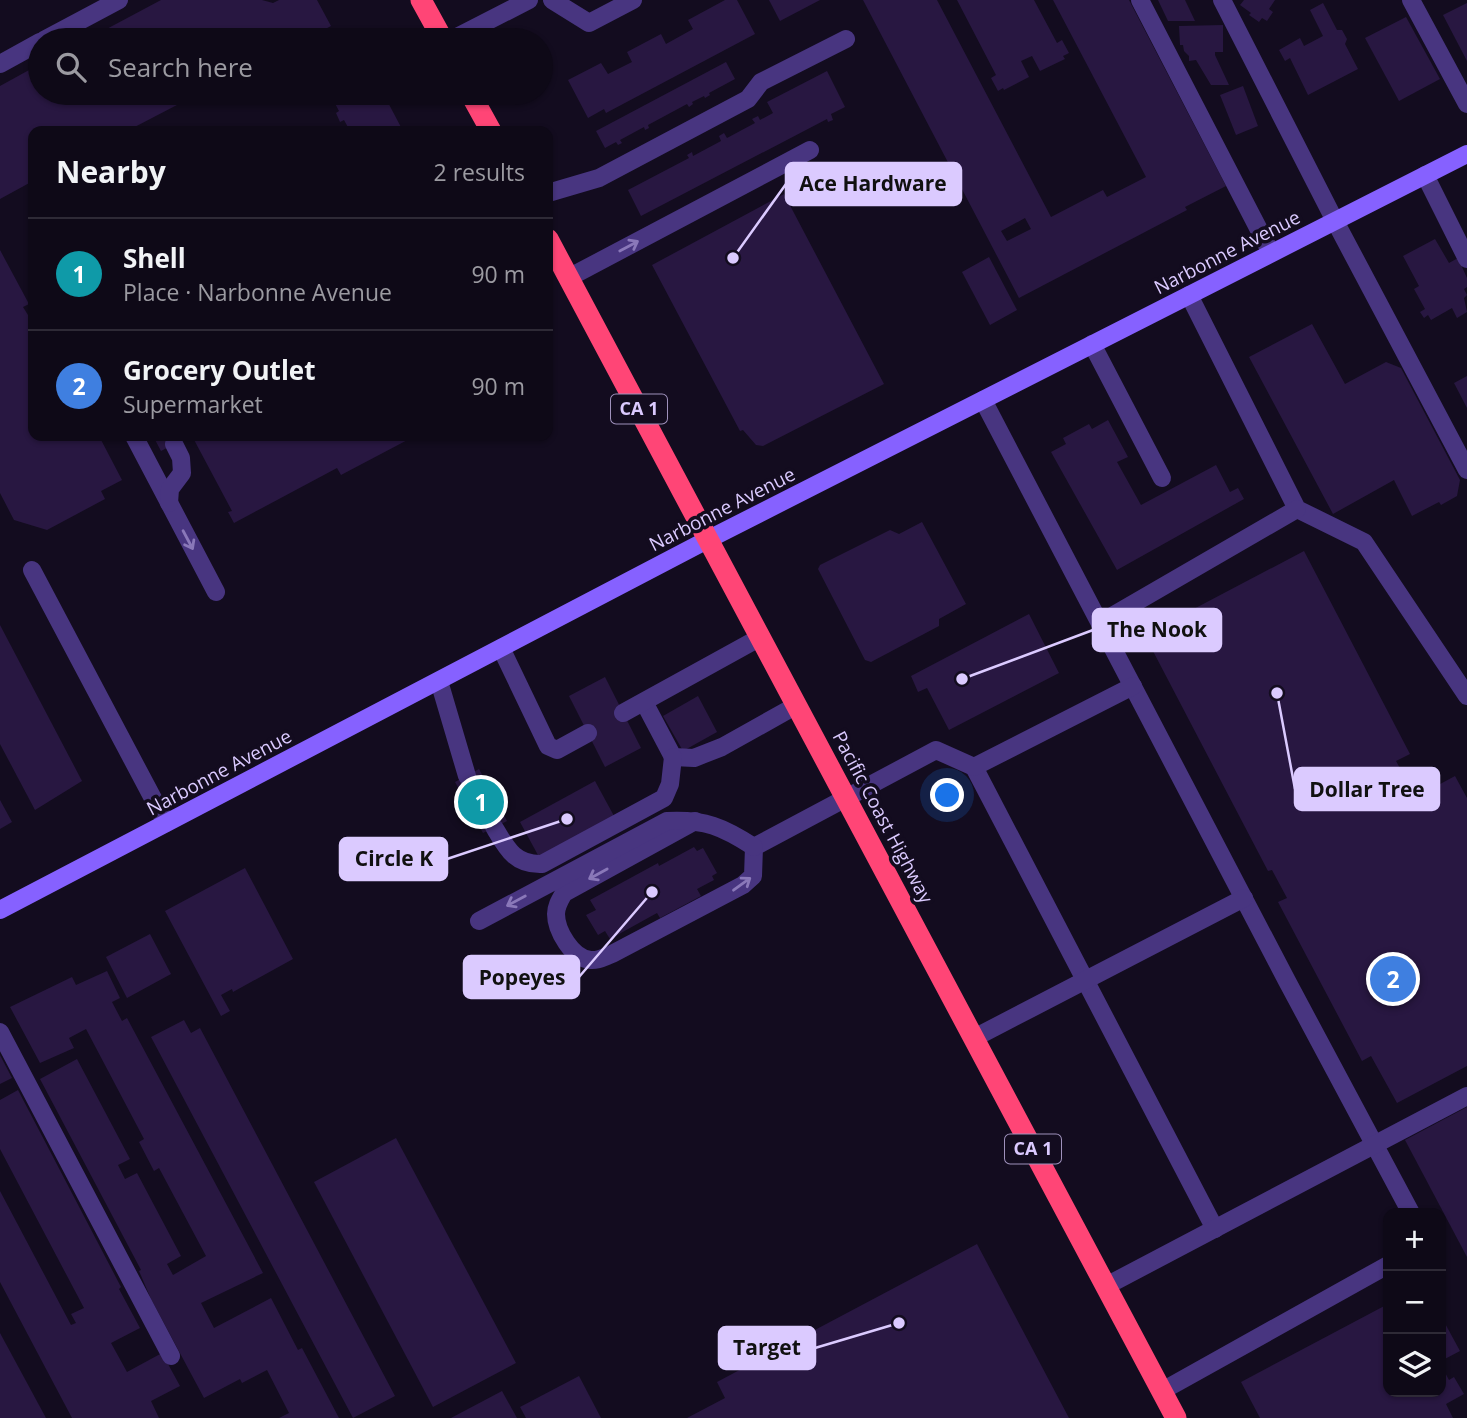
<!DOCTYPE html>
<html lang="en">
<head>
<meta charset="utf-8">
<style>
  :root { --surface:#0e0917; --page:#171220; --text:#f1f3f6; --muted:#9b9aa1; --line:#2e2a36; --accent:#8c9099 }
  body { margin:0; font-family:"Open Sans",sans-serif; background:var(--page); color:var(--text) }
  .controls { position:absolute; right:21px; bottom:21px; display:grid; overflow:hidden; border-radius:14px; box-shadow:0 2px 5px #0004 }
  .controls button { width:63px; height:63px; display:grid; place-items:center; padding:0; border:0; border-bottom:2px solid var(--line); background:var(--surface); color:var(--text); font:35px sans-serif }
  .you { position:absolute; left:948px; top:796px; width:24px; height:24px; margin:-18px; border:5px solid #fff; border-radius:50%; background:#1a73e8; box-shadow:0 0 0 10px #1a73e833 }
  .badge { display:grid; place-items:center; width:46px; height:46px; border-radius:50%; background:var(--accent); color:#fff; font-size:23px; font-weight:700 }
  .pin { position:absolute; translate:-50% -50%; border:4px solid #fff; box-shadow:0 2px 7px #0006 }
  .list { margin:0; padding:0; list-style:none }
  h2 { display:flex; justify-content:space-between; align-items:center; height:91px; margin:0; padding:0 28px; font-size:30px }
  h2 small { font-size:23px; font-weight:400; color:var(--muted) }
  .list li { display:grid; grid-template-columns:46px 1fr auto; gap:21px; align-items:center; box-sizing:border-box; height:112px; padding:0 28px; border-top:2px solid var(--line) }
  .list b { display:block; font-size:26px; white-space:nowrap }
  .list p { margin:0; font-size:23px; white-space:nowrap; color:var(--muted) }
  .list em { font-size:23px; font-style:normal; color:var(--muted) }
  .icon { flex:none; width:38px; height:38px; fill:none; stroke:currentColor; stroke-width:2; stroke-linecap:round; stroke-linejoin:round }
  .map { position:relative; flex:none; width:1467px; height:1418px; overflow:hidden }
  .search { position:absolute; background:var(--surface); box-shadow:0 2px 5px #0004; left:28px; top:28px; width:525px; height:77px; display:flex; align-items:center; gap:18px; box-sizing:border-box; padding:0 24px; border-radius:38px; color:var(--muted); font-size:26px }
  .panel { position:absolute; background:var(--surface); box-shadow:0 2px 5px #0004; left:28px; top:126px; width:525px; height:315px; border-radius:14px }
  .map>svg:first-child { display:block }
</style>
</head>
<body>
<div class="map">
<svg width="1467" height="1418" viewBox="0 0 1467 1418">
  <rect width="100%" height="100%" fill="#130c1f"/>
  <!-- building -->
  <g fill="#281741" fill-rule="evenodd">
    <path d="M161,0H262L273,3L279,0H317L331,26L305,40H86Z"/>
    <path d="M725,0H737L755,34L606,113L604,109L588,118L568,80L601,63L608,74L632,62L627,52L661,34L666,44L693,29L688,20Z"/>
    <path d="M769,0H820L780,21Z"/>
    <path d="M863,0H937L1051,217L1103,190L1107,197L1146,177L1053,0H1129L1226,186L1185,207L1187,210L1019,298ZM1025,218L1031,229L1007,241L1001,231Z"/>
    <path d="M957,0H1034L1057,43L1062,40L1069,53L1063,56L1065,59L1040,71L1032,56L1021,61L1029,77L1004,90L1003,88L998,91L991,78L996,75Z"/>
    <path d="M1158,0H1185L1195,21H1168Z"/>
    <path d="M1244,0H1275L1269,9L1273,12L1267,21L1262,18L1259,22L1249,15L1251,13L1240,5Z"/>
    <path d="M1323,3L1337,30H1342L1347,39L1345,44L1358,69L1308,95L1290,58L1285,61L1279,50L1300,38L1304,46L1323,36L1310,10Z"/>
    <path d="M1467,3V61L1443,15Z"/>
    <path d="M1406,17L1440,79L1399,101L1365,38Z"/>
    <path d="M1223,25V52H1215V55L1229,85H1211L1196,60L1189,61V56L1184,51L1183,45H1180L1179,26Z"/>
    <path d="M726,62L735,79L709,93L710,95L705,98L704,96L692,102L693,104L689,107L687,104L648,125L649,128L645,130L644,127L620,140L622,143L618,145L616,142L605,148L596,131Z"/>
    <path d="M40,64V93H200L127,131H33V181L0,199V86Z"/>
    <path d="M827,71L845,107L831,114L833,120L828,122L827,119L641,216L628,190L689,158L687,155L692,152L693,156L721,141L719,136L724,133L727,138L755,123L752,119L758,116L760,120L773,113L767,102Z"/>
    <path d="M1243,86L1258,126L1236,135L1220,95Z"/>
    <path d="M335,93H383L403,131H350L344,120L340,122L336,113L339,111L332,98L336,95Z"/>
    <path d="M784,194L884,384L763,446L756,445L743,430L740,431L652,265Z"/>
    <path d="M1435,239L1449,263L1458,258L1467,278V287L1464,289L1467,295L1464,298L1467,312L1457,318L1452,308L1431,320L1428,315L1424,318L1420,312L1425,309L1414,289L1419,286L1403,256Z"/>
    <path d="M0,250L29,304L23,307L33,323V436H99L122,480L101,491L105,499L47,530L14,520L0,493Z"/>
    <path d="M989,257L1017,310L990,325L962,272Z"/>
    <path d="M1312,324L1345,384L1386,362L1401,368L1460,480L1457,496L1441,505L1439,502L1412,516L1394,480L1333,514L1249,357Z"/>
    <path d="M1467,376V408L1454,383Z"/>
    <path d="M1108,420L1128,457L1117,462L1141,505L1216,465L1230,492L1238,488L1244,499L1117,570L1051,452L1066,444L1063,438L1089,424L1092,429Z"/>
    <path d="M153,436H190L161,451Z"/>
    <path d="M192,436H415L341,475L337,468L234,523L228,512L232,511Z"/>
    <path d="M922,522L966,604L939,619V626L871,662L865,660L818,569L820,565L890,530L899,534Z"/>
    <path d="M1304,551L1410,754L1396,761L1416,797L1455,776L1467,798V1066L1397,1103L1371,1056L1362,1061L1278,902L1287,898L1272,870L1268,871L1143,632L1168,620L1169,622Z"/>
    <path d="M1029,614L1059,673L949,730L927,688L918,692L911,676Z"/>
    <path d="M0,625L82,781L35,810L0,744Z"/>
    <path d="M605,677L641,748L605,767L569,696Z"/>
    <path d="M698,696L717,732L683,751L663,716Z"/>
    <path d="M479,769L507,821L483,833L455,782Z"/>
    <path d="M595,781L614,816L539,857L520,822Z"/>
    <path d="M0,800L12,822L0,829Z"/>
    <path d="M694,847L697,851L703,848L717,873L712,876L714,880L697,889L701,896L660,918L657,913L610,939L605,931L598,935L586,915L596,910L590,900L658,863L659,866Z"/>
    <path d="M245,868L293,959L233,992L232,989L221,995L230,1011L221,1016L165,911Z"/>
    <path d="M150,934L171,974L127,998L106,957Z"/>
    <path d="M107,971L120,998L112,1002L122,1021L127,1018L263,1273L201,1303L214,1328L271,1298L298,1350L302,1348L339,1418H279L289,1413L267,1370L242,1383L240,1379L204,1398L151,1299L139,1271L141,1270L40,1079L77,1059L130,1159L118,1165L125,1179L137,1173L181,1256L167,1264L173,1275L206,1256L159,1168L154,1171L139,1142L144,1139L86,1029L69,1038L74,1048L40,1063L10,1007L72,977L76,985Z"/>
    <path d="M184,1020L191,1033L200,1028L395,1396L353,1418L151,1037Z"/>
    <path d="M0,1055L12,1078L0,1084Z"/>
    <path d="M18,1090L121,1287L119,1289L140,1328L111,1343L127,1372L162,1353L180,1386L151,1401L159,1418H72L0,1282V1191L71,1325L76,1323L71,1314L84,1308L0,1149V1100Z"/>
    <path d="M1467,1107V1257L1405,1140Z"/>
    <path d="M396,1138L516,1363L433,1407L314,1182Z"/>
    <path d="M977,1244L1069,1418H687L725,1398L717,1382Z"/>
    <path d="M1388,1304V1392H1441V1365L1449,1380L1454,1377L1464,1394L1446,1404L1453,1418H1260L1241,1382Z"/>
    <path d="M1441,1316L1460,1351L1441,1361Z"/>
    <path d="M0,1333L46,1418H0Z"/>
    <path d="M579,1376L601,1418H526L520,1407Z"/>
    <path d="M502,1391L517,1418H451Z"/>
  </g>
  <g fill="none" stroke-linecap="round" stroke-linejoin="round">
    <!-- lane -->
    <g stroke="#483580" stroke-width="18">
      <path d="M552,0L589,23L633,0"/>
      <path d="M1140,0L1271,253"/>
      <path d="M1222,0L1335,221L1467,470"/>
      <path d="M1411,0L1467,104"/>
      <path d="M44,40L119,0"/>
      <path d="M451,40L529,0"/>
      <path d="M0,64L40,42"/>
      <path d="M1425,175L1467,259"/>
      <path d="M548,193L599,178L748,99L761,82L846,39"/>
      <path d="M568,278L810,150"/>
      <path d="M1189,295L1297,509L1364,542L1467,696"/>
      <path d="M1092,344L1162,478"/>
      <path d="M983,400L1287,981L1411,1213"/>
      <path d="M134,436L216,592"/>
      <path d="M169,503L170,489L182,473L181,458L174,444"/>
      <path d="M32,570L166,823"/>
      <path d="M1100,623L1297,509"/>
      <path d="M501,648L548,746L557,750L588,733"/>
      <path d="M439,681L467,776"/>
      <path d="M644,702L673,757L694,758L722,747L797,705"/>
      <path d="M623,713L761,637"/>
      <path d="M974,767L1215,1229"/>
      <path d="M695,821L564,893C560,900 556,906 556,914C556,930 572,959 591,960C598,961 606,956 612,954L743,885L753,876L754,847"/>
      <path d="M494,827C507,849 515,865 542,864L664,798L670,784L673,757"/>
      <path d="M754,847L936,750L974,767L1133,686"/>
      <path d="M479,921L667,821C705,819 723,827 754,847"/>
      <path d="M0,1032L171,1356"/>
      <path d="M974,1038L1244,898"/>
      <path d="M1106,1286L1467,1096"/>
      <path d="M1162,1391L1388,1265"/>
    </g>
    <!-- secondary -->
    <path stroke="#8661ff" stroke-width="18" d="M0,910L709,539L1467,154"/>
    <!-- highway -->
    <g stroke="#ff4576" stroke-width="21">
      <path d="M421,0L443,40"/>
      <path d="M470,93L491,131"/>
      <path d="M548,239L1176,1418"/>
    </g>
  </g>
  <!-- one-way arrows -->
  <defs><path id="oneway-shaft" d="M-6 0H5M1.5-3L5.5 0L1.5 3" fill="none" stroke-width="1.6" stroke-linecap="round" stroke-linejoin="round" transform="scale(1.75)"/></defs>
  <g stroke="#8a78b9">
    <use href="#oneway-shaft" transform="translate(629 246) rotate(-28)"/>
    <use href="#oneway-shaft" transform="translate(188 540) rotate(62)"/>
    <use href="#oneway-shaft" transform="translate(598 874) rotate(151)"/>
    <use href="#oneway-shaft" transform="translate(742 884) rotate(-36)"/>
    <use href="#oneway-shaft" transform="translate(516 901) rotate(152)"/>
  </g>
  <g text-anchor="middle" stroke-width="7" stroke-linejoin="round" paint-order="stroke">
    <!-- shield labels -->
    <g fill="#130c1f" stroke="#9f91bc" stroke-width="2">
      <rect x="611" y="394.5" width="56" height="29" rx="5"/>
      <rect x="1005" y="1134.5" width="56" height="29" rx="5"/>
    </g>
    <g font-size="18" font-weight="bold" fill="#dbcaff">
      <text x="639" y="415">CA 1</text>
      <text x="1033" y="1155">CA 1</text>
    </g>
    <!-- street labels -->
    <g font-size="19" fill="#dbcaff" stroke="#130c1f">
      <text transform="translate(1227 252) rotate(-27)" y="7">Narbonne Avenue</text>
      <text transform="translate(722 509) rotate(-27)" y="7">Narbonne Avenue</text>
      <text transform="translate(219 772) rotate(-28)" y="7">Narbonne Avenue</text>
      <text transform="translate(883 817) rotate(62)" y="7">Pacific Coast Highway</text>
    </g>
  </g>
  <!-- callouts -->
  <path fill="none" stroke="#dbcaff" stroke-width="2.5" d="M733 258L786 184M962 679L1093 630M1277 693L1295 789M567 819L447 859M652 892L579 977M899 1323L815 1348"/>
  <g fill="#dbcaff" stroke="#130c1f" stroke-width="2.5">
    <circle cx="733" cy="258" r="7"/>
    <circle cx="962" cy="679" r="7"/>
    <circle cx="1277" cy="693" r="7"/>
    <circle cx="567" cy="819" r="7"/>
    <circle cx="652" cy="892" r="7"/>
    <circle cx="899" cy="1323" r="7"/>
  </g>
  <g fill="#dbcaff" stroke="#dbcaff" stroke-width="2.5">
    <rect x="786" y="163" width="175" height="42" rx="7"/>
    <rect x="1093" y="609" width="128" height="42" rx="7"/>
    <rect x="1295" y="768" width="144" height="42" rx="7"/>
    <rect x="340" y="838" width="107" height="42" rx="7"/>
    <rect x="464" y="956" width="115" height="42" rx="7"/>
    <rect x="719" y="1327" width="96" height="42" rx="7"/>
  </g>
  <g font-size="21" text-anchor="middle" font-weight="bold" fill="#111">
    <text x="873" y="191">Ace Hardware</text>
    <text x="1157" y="637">The Nook</text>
    <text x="1367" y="797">Dollar Tree</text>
    <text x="394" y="866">Circle K</text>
    <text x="522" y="985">Popeyes</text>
    <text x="767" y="1355">Target</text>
  </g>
</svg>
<div class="controls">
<button>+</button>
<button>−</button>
<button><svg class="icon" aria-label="layers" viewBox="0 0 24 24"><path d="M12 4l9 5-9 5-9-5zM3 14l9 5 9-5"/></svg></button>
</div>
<div class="you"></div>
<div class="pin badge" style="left:481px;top:802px;background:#0f9aa8">1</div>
<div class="pin badge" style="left:1393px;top:979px;background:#3f7fe0">2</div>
<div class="search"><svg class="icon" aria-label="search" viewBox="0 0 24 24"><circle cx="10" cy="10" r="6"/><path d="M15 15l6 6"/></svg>Search here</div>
<section class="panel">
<h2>Nearby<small>2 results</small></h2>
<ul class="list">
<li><span class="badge" style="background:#0f9aa8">1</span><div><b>Shell</b><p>Place · Narbonne Avenue</p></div><em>90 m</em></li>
<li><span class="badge" style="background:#3f7fe0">2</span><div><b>Grocery Outlet</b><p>Supermarket</p></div><em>90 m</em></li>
</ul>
</section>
</div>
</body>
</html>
